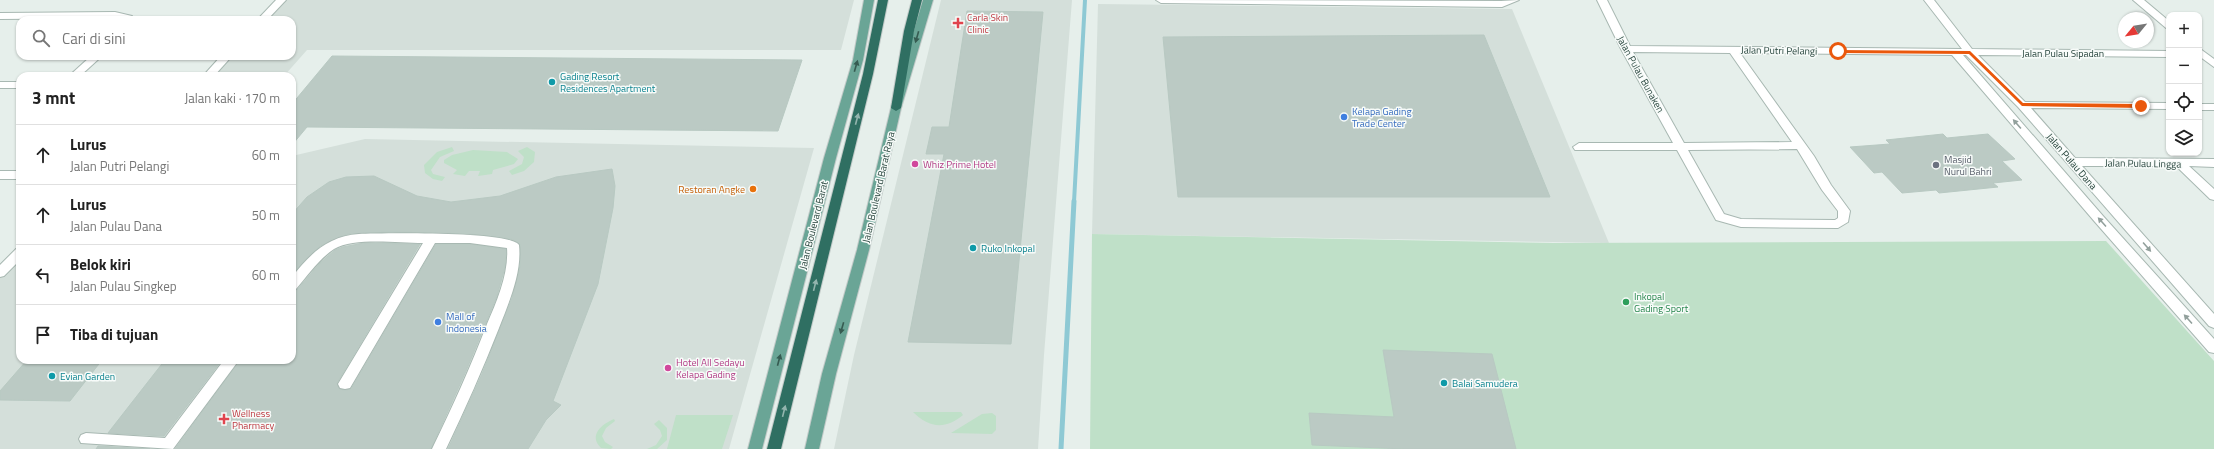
<!DOCTYPE html>
<html lang="id">
<head>
<meta charset="utf-8">
<style>
  :root { --surface:#fff; --page:#f2f2f2; --text:#222; --muted:#767676; --line:#e0e0e0 }
  body { margin:0; font-family:"Titillium Web",sans-serif; background:var(--page); color:var(--text) }
  .controls { position:absolute; right:12px; top:12px; display:grid; overflow:hidden; border-radius:8px; box-shadow:0 1px 3px #0004 }
  .controls button { width:36px; height:36px; display:grid; place-items:center; padding:0; border:0; border-bottom:1px solid var(--line); background:var(--surface); color:var(--text); font:20px sans-serif }
  .compass { position:absolute; left:2118px; top:12px; width:36px; height:36px; border-radius:50%; background:var(--surface); box-shadow:0 1px 3px #0004; rotate:240deg }
  .stop { position:absolute; width:12px; height:12px; margin:-9px; border:3px solid #ea580c; border-radius:50%; background:#fff }
  .stop.end { background:#ea580c; border-color:#fff; box-shadow:0 1px 4px #0008 }
  .list { margin:0; padding:0; list-style:none }
  h2 { display:flex; justify-content:space-between; align-items:center; height:52px; margin:0; padding:0 16px; font-size:17px }
  h2 small { font-size:13px; font-weight:400; color:var(--muted) }
  .list li { display:grid; grid-template-columns:26px 1fr auto; gap:12px; align-items:center; box-sizing:border-box; height:60px; padding:0 16px; border-top:1px solid var(--line) }
  .list b { display:block; font-size:15px; white-space:nowrap }
  .list p { margin:0; font-size:13px; white-space:nowrap; color:var(--muted) }
  .list em { font-size:13px; font-style:normal; color:var(--muted) }
  .icon { flex:none; width:22px; height:22px; fill:none; stroke:currentColor; stroke-width:2; stroke-linecap:round; stroke-linejoin:round }
  .map { position:relative; flex:none; width:2214px; height:449px; overflow:hidden }
  .search { position:absolute; background:var(--surface); box-shadow:0 1px 3px #0004; left:16px; top:16px; width:280px; height:44px; display:flex; align-items:center; gap:10px; box-sizing:border-box; padding:0 14px; border-radius:12px; color:var(--muted); font-size:15px }
  .panel { position:absolute; background:var(--surface); box-shadow:0 1px 3px #0004; left:16px; top:72px; width:280px; height:292px; border-radius:12px }
  .map>svg:first-child { display:block }
</style>
</head>
<body>
<div class="map">
<svg width="2214" height="449" viewBox="0 0 2214 449">
  <rect width="100%" height="100%" fill="#e6efeb"/>
  <!-- built -->
  <g fill="#d4dfda">
    <path d="M281,0H854L841,50H307L284,76H208L227,56H292V20H262Z"/>
    <path d="M941,0H1072L1044,355L1038,449H834L854,355Z"/>
    <path d="M1098,4L1512,9L1609,243L1092,234Z"/>
    <path d="M365,139L814,148L729,449H0V273L20,252V360H292V156Z"/>
  </g>
  <!-- green -->
  <g fill="#bfe0c8">
    <path d="M452,147L454,151L440,157L431,170L433,174L445,177L442,181L433,179L425,173L424,165L437,152Z"/>
    <path d="M527,147L535,152L534,162L524,171L512,175L509,171L522,164L524,157L518,151Z"/>
    <path d="M473,150L507,152L518,159L514,164L493,170L492,174L478,176L480,171H469L465,176L453,174L457,170L444,163V160L452,155Z"/>
    <path d="M1092,234L1554,243L2106,241L2214,361V449H1090Z"/>
    <path d="M913,412H961L963,415C945,430 929,428 913,412Z"/>
    <path d="M992,413L996,416V430L992,434L951,433L982,414Z"/>
    <path d="M676,415H733L722,449H667Z"/>
    <path d="M614,419L615,421L606,428L602,436L605,442L613,447L611,449L601,448C588,435 602,424 614,419Z"/>
    <path d="M659,420L667,428V440L657,449H647L656,445L662,436L660,430L654,424Z"/>
  </g>
  <g fill="none" stroke-linecap="round" stroke-linejoin="round">
    <!-- stream-far1 -->
    <path stroke="#8ec9d4" stroke-width="4" d="M1074,202L1085,0"/>
    <!-- stream -->
    <path stroke="#8ec9d4" stroke-width="5" d="M1061,449L1074,201"/>
  </g>
  <!-- building -->
  <g fill="#bbcac4" stroke="#b8c9c2">
    <path d="M967,11L1043,12L1011,344L908,342L944,154H926L932,127H949Z"/>
    <path d="M1484,35L1550,197H1178L1163,37Z"/>
    <path d="M332,56L802,60L778,131L307,127L292,145V104Z"/>
    <path d="M1943,134L1947,138L1988,134L2015,159L2002,161L2022,180L1993,183L1998,187L1939,193L1936,190L1902,193L1882,172L1874,173L1850,147L1890,144L1886,140Z"/>
    <path d="M612,169L615,186L613,208L598,284L553,401L561,405L546,420L528,449H448L482,374L512,298L520,266V244L511,239L471,234L392,232L348,234L320,246L292,275V214L307,197L329,182L346,177L374,176L417,196L451,202L500,196L556,177Z"/>
    <path d="M364,243L420,244L337,383L339,389L345,390L351,389L436,244H470L506,249L505,267L497,296L466,371L431,449H175L240,360H292V292L297,290L320,263L335,250L343,247Z"/>
    <path d="M1383,350L1492,354L1516,449H1405L1312,445L1309,413L1394,417Z"/>
    <path d="M27,360H102L70,401L0,400V391Z"/>
    <path d="M165,360H222L164,436L108,433Z"/>
    <path d="M98,446L150,449H96Z"/>
  </g>
  <g fill="none" stroke-linecap="round" stroke-linejoin="round">
    <defs>
      <g id="minor">
        <path d="M276,0H286L267,20H257Z"/>
        <path d="M1156,0L1501,1L1519,0L1502,7L1161,3Z"/>
        <path d="M1597,0H1607L1630,46L1962,49L1924,0H1934L1972,49L2169,51V57L1978,55L2025,102L2169,103V109L2031,108L2075,158L2214,159V167L2189,166L2214,189V200L2210,199L2176,166H2082L2214,314V328L2209,326L2018,107L1966,55H1963L2103,216L2214,339V353L2209,352L2095,222L1952,55L1740,53L1814,156L1831,185L1850,211L1848,222L1838,228L1741,227L1716,220L1677,150H1575L1573,147L1579,143H1673L1621,49ZM1633,52L1730,53L1792,142L1684,143ZM1797,149L1822,190L1838,211V218L1835,220L1741,219L1724,214L1688,150Z"/>
        <path d="M2133,0H2144L2169,21V29L2166,28Z"/>
        <path d="M115,12L132,16L135,20L115,18L0,19V13Z"/>
        <path d="M2199,48L2214,59V67L2199,56Z"/>
        <path d="M91,56H102L80,76H69Z"/>
        <path d="M221,56H232L214,76H203Z"/>
        <rect x="0" y="82" width="20" height="6"/>
        <rect x="2199" y="104" width="15" height="6"/>
        <rect x="0" y="171" width="20" height="8"/>
        <path d="M359,234C380,233 511,231 519,245C522,273 509,302 499,328C483,369 465,409 446,449H432C452,408 471,366 487,324C497,301 509,273 507,248L470,243H435L350,388L345,389L340,388L338,384L423,243C398,243 354,237 334,249C319,259 308,275 296,289L292,291V277C310,254 328,236 359,234Z"/>
        <path d="M20,248V260L4,276L0,277V265L16,249Z"/>
        <path d="M224,360H239L173,449L81,443L79,439L81,435L86,433L165,438Z"/>
      </g>
      <g id="major">
        <path d="M864,0H874L863,60L836,158L762,449H748L824,158L853,60Z"/>
        <path d="M923,0H933L901,108L869,250L836,374L819,449H805L822,374L857,250L891,108Z"/>
      </g>
      <g id="highway">
        <path d="M878,0H888L873,74L781,449H767L863,74Z"/>
        <path d="M912,0H922L914,31L901,108L896,111L891,108L904,31Z"/>
      </g>
    </defs>
    <!-- minor casing -->
    <use href="#minor" stroke="#a8b8b2" stroke-width="2"/>
    <!-- major casing -->
    <use href="#major" stroke="#c2cac8" stroke-width="2"/>
    <!-- highway casing -->
    <use href="#highway" stroke="#c2cac8" stroke-width="2"/>
    <!-- minor -->
    <use href="#minor" fill="#fff" fill-rule="evenodd"/>
    <!-- major -->
    <use href="#major" fill="#6aa596" fill-rule="evenodd"/>
    <!-- highway -->
    <use href="#highway" fill="#2f6f62" fill-rule="evenodd"/>
  </g>
  <!-- one-way arrows -->
  <defs><path id="oneway-solid" d="M-6-.8H1V-3.2L6.5 0L1 3.2V.8H-6Z"/></defs>
  <g fill="#365b51">
    <use href="#oneway-solid" transform="translate(917 37) rotate(106)"/>
    <use href="#oneway-solid" transform="translate(856 66) rotate(-74)"/>
    <use href="#oneway-solid" transform="translate(842 328) rotate(106)"/>
    <use href="#oneway-solid" transform="translate(779 360) rotate(-75)"/>
  </g>
  <g fill="#93b5ae">
    <use href="#oneway-solid" transform="translate(857 119) rotate(-75)"/>
    <use href="#oneway-solid" transform="translate(815 285) rotate(-76)"/>
    <use href="#oneway-solid" transform="translate(784 411) rotate(-76)"/>
  </g>
  <g fill="#92a09c">
    <use href="#oneway-solid" transform="translate(2017 124) rotate(-131)"/>
    <use href="#oneway-solid" transform="translate(2102 222) rotate(-132)"/>
    <use href="#oneway-solid" transform="translate(2147 247) rotate(49)"/>
    <use href="#oneway-solid" transform="translate(2188 319) rotate(-132)"/>
  </g>
  <!-- route -->
  <path fill="#ea580c" d="M1836,50L1970,51L2023,103L2141,104L2144,106L2141,108L2022,106L1969,54L1838,53Z"/>
  <!-- markers -->
  <g fill="#e0444e" stroke="#f7fbf9" stroke-width="1.5">
    <path d="M956 17h4v4h4v4h-4v4h-4v-4h-4v-4h4z"/>
    <path d="M222 413h4v4h4v4h-4v4h-4v-4h-4v-4h4z"/>
  </g>
  <g fill="#0f9aa8" stroke="#f7fbf9" stroke-width="1.5">
    <circle cx="552" cy="82" r="4"/>
    <circle cx="973" cy="248" r="4"/>
    <circle cx="52" cy="376" r="4"/>
    <circle cx="1444" cy="383" r="4"/>
  </g>
  <g fill="#3f7fe0" stroke="#f7fbf9" stroke-width="1.5">
    <circle cx="1344" cy="117" r="4"/>
    <circle cx="438" cy="322" r="4"/>
  </g>
  <g fill="#d1479c" stroke="#f7fbf9" stroke-width="1.5">
    <circle cx="915" cy="164" r="4"/>
    <circle cx="668" cy="368" r="4"/>
  </g>
  <circle fill="#6b7280" stroke="#f7fbf9" stroke-width="1.5" cx="1936" cy="165" r="4"/>
  <circle fill="#e8710a" stroke="#f7fbf9" stroke-width="1.5" cx="753" cy="189" r="4"/>
  <circle fill="#2e9e5b" stroke="#f7fbf9" stroke-width="1.5" cx="1626" cy="302" r="4"/>
  <g text-anchor="middle" stroke-width="3" stroke-linejoin="round" paint-order="stroke">
    <!-- health labels -->
    <g font-size="10" fill="#be3a42" stroke="#f7fbf9" text-anchor="start">
      <text x="967" y="21">Carla Skin<tspan x="967" dy="12">Clinic</tspan></text>
      <text x="232" y="417">Wellness<tspan x="232" dy="12">Pharmacy</tspan></text>
    </g>
    <!-- street labels -->
    <g font-size="10" fill="#24423a" stroke="#f7fbf9">
      <text transform="translate(1779 50) rotate(1)" y="4">Jalan Putri Pelangi</text>
      <text x="2063" y="57">Jalan Pulau Sipadan</text>
      <text transform="translate(1641 74) rotate(61)" y="4">Jalan Pulau Bunaken</text>
      <text transform="translate(2072 161) rotate(49)" y="4">Jalan Pulau Dana</text>
      <text transform="translate(2143 163) rotate(1)" y="4">Jalan Pulau Lingga</text>
      <text transform="translate(878 187) rotate(-77)" y="4">Jalan Boulevard Barat Raya</text>
      <text transform="translate(813 225) rotate(-76)" y="4">Jalan Boulevard Barat</text>
    </g>
    <!-- culture labels -->
    <g font-size="10" fill="#0d838f" stroke="#f7fbf9" text-anchor="start">
      <text x="560" y="80">Gading Resort<tspan x="560" dy="12">Residences Apartment</tspan></text>
      <text x="981" y="252">Ruko Inkopal</text>
      <text x="60" y="380">Evian Garden</text>
      <text x="1452" y="387">Balai Samudera</text>
    </g>
    <!-- shop labels -->
    <g font-size="10" fill="#366cbe" stroke="#f7fbf9" text-anchor="start">
      <text x="1352" y="115">Kelapa Gading<tspan x="1352" dy="12">Trade Center</tspan></text>
      <text x="446" y="320">Mall of<tspan x="446" dy="12">Indonesia</tspan></text>
    </g>
    <!-- worship labels -->
    <g font-size="10" fill="#5b616d" stroke="#f7fbf9" text-anchor="start">
      <text x="1944" y="163">Masjid<tspan x="1944" dy="12">Nurul Bahri</tspan></text>
    </g>
    <!-- hotel labels -->
    <g font-size="10" fill="#b23c85" stroke="#f7fbf9" text-anchor="start">
      <text x="923" y="168">Whiz Prime Hotel</text>
      <text x="676" y="366">Hotel All Sedayu<tspan x="676" dy="12">Kelapa Gading</tspan></text>
    </g>
    <!-- food labels -->
    <g font-size="10" fill="#c56008" stroke="#f7fbf9" text-anchor="end">
      <text x="745" y="193">Restoran Angke</text>
    </g>
    <!-- leisure labels -->
    <g font-size="10" fill="#27864d" stroke="#f7fbf9" text-anchor="start">
      <text x="1634" y="300">Inkopal<tspan x="1634" dy="12">Gading Sport</tspan></text>
    </g>
  </g>
</svg>
<div class="controls">
<button>+</button>
<button>−</button>
<button><svg class="icon" aria-label="locate" viewBox="0 0 24 24"><circle cx="12" cy="12" r="6"/><path d="M12 2v4M12 18v4M2 12h4M18 12h4"/></svg></button>
<button><svg class="icon" aria-label="layers" viewBox="0 0 24 24"><path d="M12 4l9 5-9 5-9-5zM3 14l9 5 9-5"/></svg></button>
</div>
<svg class="compass" viewBox="-18 -18 36 36"><path d="M0-13l5 13h-10z" fill="#e53935"/><path d="M0 13l5-13h-10z" fill="#767676"/></svg>
<div class="stop" style="left:1838px;top:51px"></div>
<div class="stop end" style="left:2141px;top:106px"></div>
<div class="search"><svg class="icon" aria-label="search" viewBox="0 0 24 24"><circle cx="10" cy="10" r="6"/><path d="M15 15l6 6"/></svg>Cari di sini</div>
<section class="panel">
<h2>3 mnt<small>Jalan kaki · 170 m</small></h2>
<ul class="list">
<li><svg class="icon" aria-label="ahead" viewBox="0 0 24 24"><path d="M12 20V5M6 11l6-6 6 6"/></svg><div><b>Lurus</b><p>Jalan Putri Pelangi</p></div><em>60 m</em></li>
<li><svg class="icon" aria-label="ahead" viewBox="0 0 24 24"><path d="M12 20V5M6 11l6-6 6 6"/></svg><div><b>Lurus</b><p>Jalan Pulau Dana</p></div><em>50 m</em></li>
<li><svg class="icon" aria-label="left" viewBox="0 0 24 24"><path d="M17 20v-9H6M10 6l-5 5 5 5"/></svg><div><b>Belok kiri</b><p>Jalan Pulau Singkep</p></div><em>60 m</em></li>
<li><svg class="icon" aria-label="arrive" viewBox="0 0 24 24"><path d="M6 21V4h12l-3 4 3 4H6"/></svg><div><b>Tiba di tujuan</b></div></li>
</ul>
</section>
</div>
</body>
</html>
